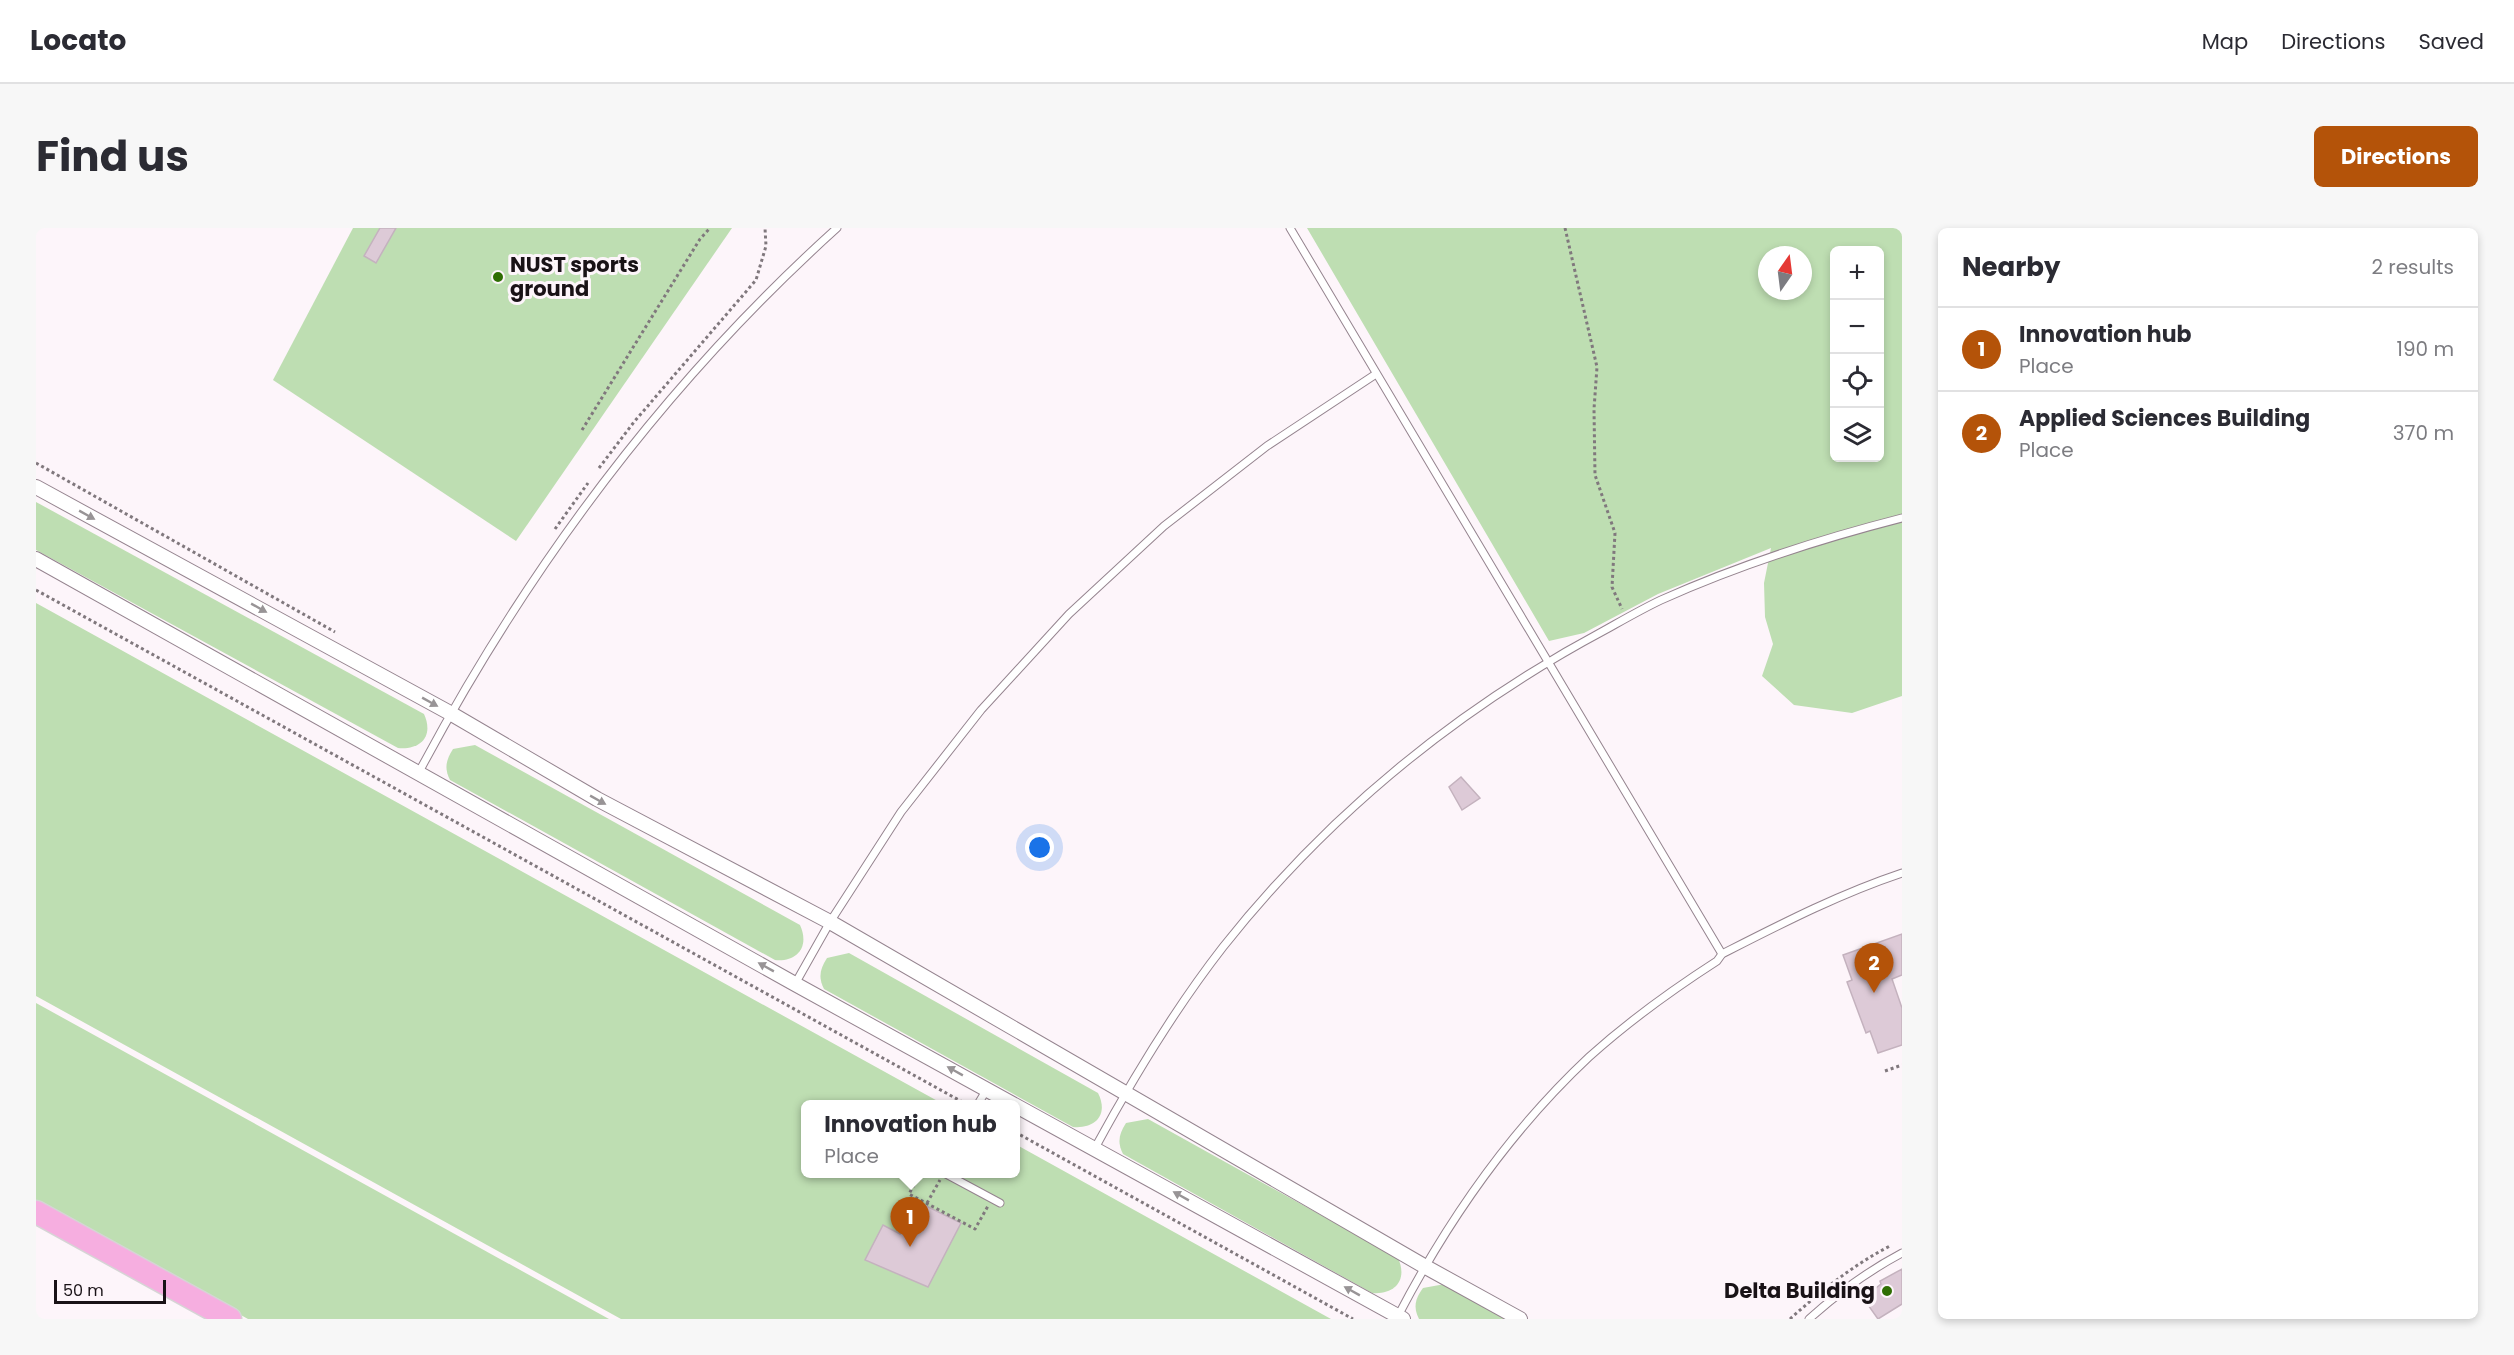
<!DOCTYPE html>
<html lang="en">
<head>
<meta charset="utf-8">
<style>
  :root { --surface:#fff; --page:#f7f7f7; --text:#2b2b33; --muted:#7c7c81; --line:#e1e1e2; --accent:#b45309 }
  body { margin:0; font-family:Poppins,sans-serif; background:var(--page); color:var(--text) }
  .controls { position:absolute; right:18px; top:18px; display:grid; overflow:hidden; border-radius:9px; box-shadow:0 3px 9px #0003 }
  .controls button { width:54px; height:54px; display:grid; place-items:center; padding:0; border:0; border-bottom:2px solid var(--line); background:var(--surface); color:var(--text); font:30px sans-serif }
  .compass { position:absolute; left:1722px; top:18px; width:54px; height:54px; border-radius:50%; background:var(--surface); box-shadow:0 3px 9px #0003; rotate:14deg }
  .scale { position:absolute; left:18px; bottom:15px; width:112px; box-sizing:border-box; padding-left:6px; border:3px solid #191216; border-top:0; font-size:16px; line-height:21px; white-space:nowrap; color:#191216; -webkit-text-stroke:4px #fdf5fa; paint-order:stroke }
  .you { position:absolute; left:1004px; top:620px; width:21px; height:21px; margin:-15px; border:4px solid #fff; border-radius:50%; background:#1a73e8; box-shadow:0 0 0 9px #1a73e833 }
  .badge { display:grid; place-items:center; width:39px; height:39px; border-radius:50%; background:var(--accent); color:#fff; font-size:20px; font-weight:700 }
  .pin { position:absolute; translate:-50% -50px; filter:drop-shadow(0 2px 3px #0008) }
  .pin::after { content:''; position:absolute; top:32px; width:21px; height:18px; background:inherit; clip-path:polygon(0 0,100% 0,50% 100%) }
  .popup { position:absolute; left:765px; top:872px; width:219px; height:78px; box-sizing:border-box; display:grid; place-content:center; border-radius:9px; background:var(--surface); filter:drop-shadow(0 2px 4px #0005); font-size:20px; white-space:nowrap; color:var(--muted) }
  .popup b { font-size:22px; color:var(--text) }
  .popup::after { content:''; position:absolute; left:50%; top:100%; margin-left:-12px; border:12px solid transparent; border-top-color:var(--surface) }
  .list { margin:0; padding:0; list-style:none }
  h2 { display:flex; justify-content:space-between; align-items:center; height:78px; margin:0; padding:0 24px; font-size:26px }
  h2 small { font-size:20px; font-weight:400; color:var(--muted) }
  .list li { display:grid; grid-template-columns:39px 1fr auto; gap:18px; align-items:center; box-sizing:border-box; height:84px; padding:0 24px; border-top:2px solid var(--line) }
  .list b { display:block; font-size:22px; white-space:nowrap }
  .list p { margin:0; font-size:20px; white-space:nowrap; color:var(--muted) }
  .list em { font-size:20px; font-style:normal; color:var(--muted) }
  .icon { flex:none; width:33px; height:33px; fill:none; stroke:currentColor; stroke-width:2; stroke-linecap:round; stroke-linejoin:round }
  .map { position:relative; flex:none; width:1866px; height:1091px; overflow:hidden; border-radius:9px }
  header { display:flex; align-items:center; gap:36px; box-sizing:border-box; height:84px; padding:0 30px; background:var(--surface); border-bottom:2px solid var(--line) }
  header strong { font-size:28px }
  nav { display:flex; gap:33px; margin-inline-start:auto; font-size:21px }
  .intro { display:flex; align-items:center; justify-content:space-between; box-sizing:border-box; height:144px; padding:0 36px }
  h1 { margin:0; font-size:42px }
  .button { padding:15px 27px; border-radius:9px; background:var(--accent); color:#fff; font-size:21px; font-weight:700 }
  main { display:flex; gap:36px; padding:0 36px }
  aside { flex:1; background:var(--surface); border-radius:9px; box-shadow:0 3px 9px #0003 }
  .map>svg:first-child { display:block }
</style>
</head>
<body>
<header>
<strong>Locato</strong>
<nav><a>Map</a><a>Directions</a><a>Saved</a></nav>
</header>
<div class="intro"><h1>Find us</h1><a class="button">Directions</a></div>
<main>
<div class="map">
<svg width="1866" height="1091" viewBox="0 0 1866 1091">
  <rect width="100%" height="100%" fill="#fdf5fa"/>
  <!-- green -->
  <g fill="#bedeb2" fill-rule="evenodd">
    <path d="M317,0H696L480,313L237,152Z"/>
    <path d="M1271,0H1866V468L1816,485L1758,477L1726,448L1737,416L1729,389L1728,355L1735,320L1622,366L1548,405L1513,413ZM1798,22H1844V230H1798ZM1731,27H1767V63H1731Z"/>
    <path d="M0,274L388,486C398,508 385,522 362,520L0,322Z"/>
    <path d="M0,375L907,876H769V946H979V916L1295,1091H585L0,768Z"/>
    <path d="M439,517L764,697C774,719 761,734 739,732L414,552C408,540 410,532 417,521Z"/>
    <path d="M813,725L1062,865C1073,887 1059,901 1037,899L788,761C782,749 784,741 791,730Z"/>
    <path d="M0,775L573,1091H212L0,972Z"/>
    <path d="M1112,891L1362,1030C1372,1052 1359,1067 1336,1065L1087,926C1081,914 1083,906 1090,895Z"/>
    <path d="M1409,1056L1472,1091H1383C1377,1079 1379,1071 1387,1060Z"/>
  </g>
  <!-- building -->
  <g fill="#ddcad7" stroke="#c4b2be" stroke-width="1.5">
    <path d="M344,0H360L340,35L328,28Z"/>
    <path d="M1425,549L1444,570L1426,582L1413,559Z"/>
    <path d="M1866,706V747L1856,751L1866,780V817L1842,825L1834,803L1830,805L1811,754L1816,752L1807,727Z"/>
    <path d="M880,973L925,995L892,1059L829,1032L847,997L864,1006Z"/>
    <path d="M1866,1041V1076L1842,1091L1827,1070L1845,1056L1844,1053Z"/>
  </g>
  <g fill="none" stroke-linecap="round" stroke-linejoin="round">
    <defs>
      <g id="service">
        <path d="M1254,0L1686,726"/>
        <path d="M383,544C491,341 629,155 801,0"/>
        <path d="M759,756L794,694L865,584L945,482L1033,386L1128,298L1231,218L1340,146"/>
        <path d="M942,876L951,861"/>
        <path d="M1059,920C1097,850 1138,782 1187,719C1291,588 1421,481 1569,402C1587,392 1606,381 1625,372C1703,337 1784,311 1866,290"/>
        <path d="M910,946L964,975"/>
        <path d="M1362,1088C1412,992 1474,903 1553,829C1593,793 1636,762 1681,733L1686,726C1745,696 1803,666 1866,645"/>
        <path d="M1773,1091C1802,1065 1832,1043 1866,1025"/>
      </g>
      <g id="minor">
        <path d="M0,259L414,485L561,571L794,694L1388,1038L1484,1091"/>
        <path d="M0,331L759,756L1367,1091"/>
      </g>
      <path id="trunk" d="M0,984L194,1091"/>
    </defs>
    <!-- service casing -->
    <use href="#service" stroke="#95848f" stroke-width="9"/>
    <!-- minor casing -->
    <use href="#minor" stroke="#95848f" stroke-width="16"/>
    <!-- trunk casing -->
    <use href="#trunk" stroke="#d6d4d5" stroke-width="25"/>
    <!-- path -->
    <g stroke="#80787d" stroke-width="3" stroke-dasharray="3 3" stroke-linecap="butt">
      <path d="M1529,0L1561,139L1558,181L1559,247L1579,305L1576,359L1586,381"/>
      <path d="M546,202L664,11L674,0"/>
      <path d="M0,235L299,404"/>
      <path d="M563,240L598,194L720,52L730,18L729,0"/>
      <path d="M519,301L552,255"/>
      <path d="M0,362L930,876"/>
      <path d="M1849,843L1866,837"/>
      <path d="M979,904L1317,1091"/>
      <path d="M884,946L873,966L939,1001L952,978"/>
      <path d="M891,975L904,952"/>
      <path d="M1754,1091C1785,1063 1817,1037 1854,1018"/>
    </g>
    <!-- service -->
    <use href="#service" stroke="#fff" stroke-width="7"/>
    <!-- minor -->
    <use href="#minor" stroke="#fff" stroke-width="14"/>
    <!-- trunk -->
    <use href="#trunk" stroke="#f6aee0" stroke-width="22"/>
  </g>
  <!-- one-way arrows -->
  <defs><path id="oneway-solid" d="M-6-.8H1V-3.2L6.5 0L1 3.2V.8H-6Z" transform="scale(1.5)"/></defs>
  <g fill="#989496">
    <use href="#oneway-solid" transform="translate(51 287) rotate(29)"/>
    <use href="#oneway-solid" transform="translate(223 380) rotate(29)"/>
    <use href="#oneway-solid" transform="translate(394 474) rotate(29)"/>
    <use href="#oneway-solid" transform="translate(562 572) rotate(29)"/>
    <use href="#oneway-solid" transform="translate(730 739) rotate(-151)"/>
    <use href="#oneway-solid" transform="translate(919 843) rotate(-151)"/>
    <use href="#oneway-solid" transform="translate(1145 968) rotate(-151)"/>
    <use href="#oneway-solid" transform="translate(1316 1063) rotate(-151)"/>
  </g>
  <!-- markers -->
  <g fill="#2f6e03" stroke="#fdf5fa" stroke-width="2">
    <circle cx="462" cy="49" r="6"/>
    <circle cx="1851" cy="1063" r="6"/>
  </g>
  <g text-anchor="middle" stroke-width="6" stroke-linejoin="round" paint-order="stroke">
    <!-- poi labels -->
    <g font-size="21" font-weight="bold" fill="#191216" stroke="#fdf5fa" text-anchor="start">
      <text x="474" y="44">NUST sports<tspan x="474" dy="24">ground</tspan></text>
      <text x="1839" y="1070" text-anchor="end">Delta Building</text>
    </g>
  </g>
</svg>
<div class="controls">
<button>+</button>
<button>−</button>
<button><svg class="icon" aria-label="locate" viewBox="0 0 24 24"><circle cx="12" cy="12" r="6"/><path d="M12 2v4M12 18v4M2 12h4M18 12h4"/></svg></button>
<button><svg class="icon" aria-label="layers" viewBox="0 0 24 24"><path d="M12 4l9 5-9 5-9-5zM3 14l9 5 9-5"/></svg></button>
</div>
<svg class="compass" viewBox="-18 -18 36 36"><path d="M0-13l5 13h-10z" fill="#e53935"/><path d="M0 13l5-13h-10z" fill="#7c7c81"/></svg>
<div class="scale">50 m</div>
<div class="you"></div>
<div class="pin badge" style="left:874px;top:1019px">1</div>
<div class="popup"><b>Innovation hub</b>Place</div>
<div class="pin badge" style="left:1838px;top:765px">2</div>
</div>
<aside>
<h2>Nearby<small>2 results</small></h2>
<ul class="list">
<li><span class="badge">1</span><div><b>Innovation hub</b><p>Place</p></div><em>190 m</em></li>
<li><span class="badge">2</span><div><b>Applied Sciences Building</b><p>Place</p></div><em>370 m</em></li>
</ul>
</aside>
</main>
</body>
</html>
